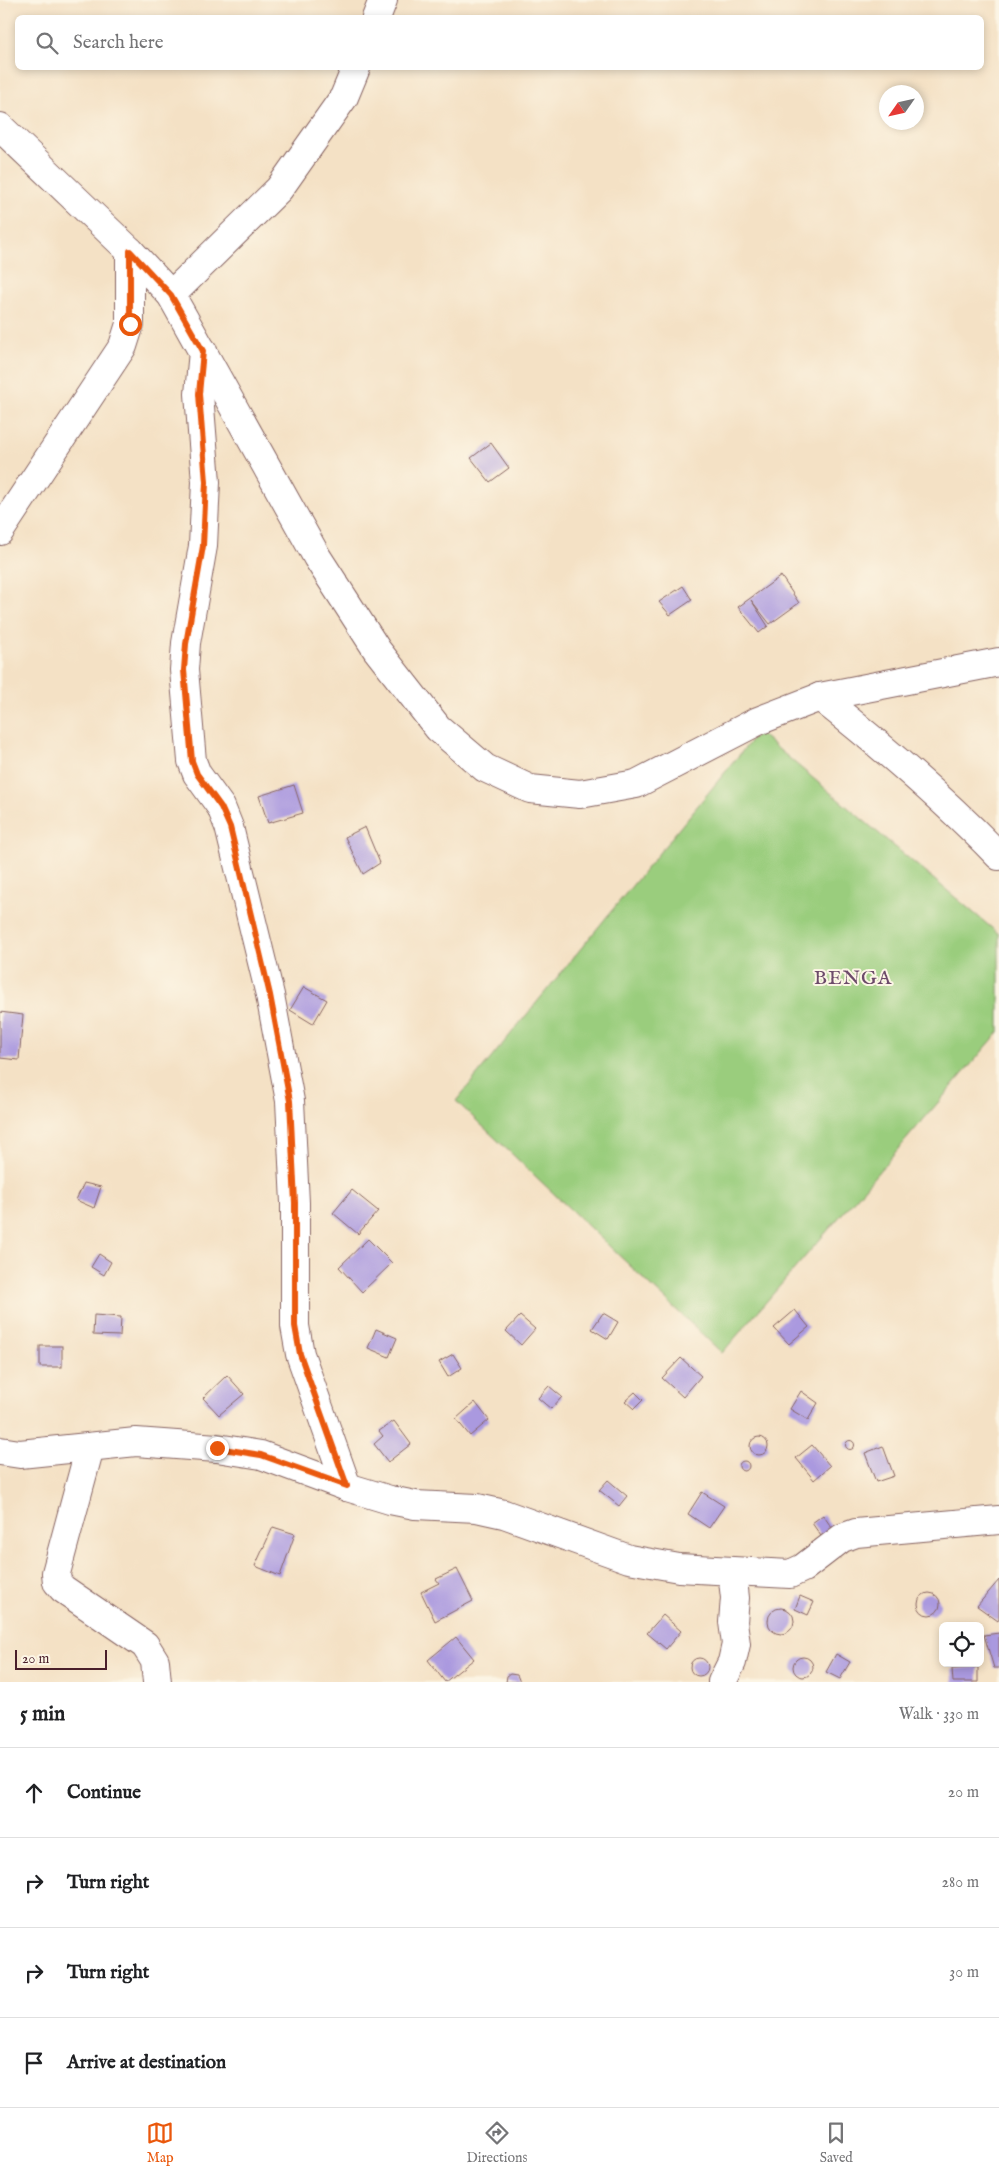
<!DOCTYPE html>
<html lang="en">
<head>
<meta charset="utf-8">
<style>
  :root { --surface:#fff; --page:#f2f2f2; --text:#202124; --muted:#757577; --line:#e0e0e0; --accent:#ea580c }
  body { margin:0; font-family:"IM FELL English",serif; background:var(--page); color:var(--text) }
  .controls { position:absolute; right:15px; bottom:15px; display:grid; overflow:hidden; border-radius:8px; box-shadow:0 2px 8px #0003 }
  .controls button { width:45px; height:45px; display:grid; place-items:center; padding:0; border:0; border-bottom:1px solid var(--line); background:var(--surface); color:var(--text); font:25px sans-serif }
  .compass { position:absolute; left:879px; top:85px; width:45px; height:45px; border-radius:50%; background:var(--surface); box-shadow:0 2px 8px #0003; rotate:236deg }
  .scale { position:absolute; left:15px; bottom:12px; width:92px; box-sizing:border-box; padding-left:5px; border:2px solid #4a1f2b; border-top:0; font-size:14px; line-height:18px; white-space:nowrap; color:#4a1f2b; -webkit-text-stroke:4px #fcf5e5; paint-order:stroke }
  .stop { position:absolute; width:15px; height:15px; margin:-11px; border:4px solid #ea580c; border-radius:50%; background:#fff }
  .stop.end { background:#ea580c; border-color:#fff; box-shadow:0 1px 5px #0008 }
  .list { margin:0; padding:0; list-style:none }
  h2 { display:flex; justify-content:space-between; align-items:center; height:65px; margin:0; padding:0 20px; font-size:21px }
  h2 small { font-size:16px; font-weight:400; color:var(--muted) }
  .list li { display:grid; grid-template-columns:32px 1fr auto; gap:15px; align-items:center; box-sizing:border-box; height:90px; padding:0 20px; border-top:1px solid var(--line) }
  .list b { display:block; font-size:19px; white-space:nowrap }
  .list em { font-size:16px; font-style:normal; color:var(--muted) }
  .icon { flex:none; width:28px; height:28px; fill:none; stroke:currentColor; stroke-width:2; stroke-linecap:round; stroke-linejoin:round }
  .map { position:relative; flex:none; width:999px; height:1682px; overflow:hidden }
  .search { position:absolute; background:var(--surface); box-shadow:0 2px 8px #0003; left:15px; right:15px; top:15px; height:55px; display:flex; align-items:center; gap:12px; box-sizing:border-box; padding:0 18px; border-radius:8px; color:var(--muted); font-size:19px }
  .sheet { height:425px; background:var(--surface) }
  nav { display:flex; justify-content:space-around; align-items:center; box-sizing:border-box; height:70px; border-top:1px solid var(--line); background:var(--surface); font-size:14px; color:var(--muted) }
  nav a { display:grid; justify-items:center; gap:2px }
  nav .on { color:var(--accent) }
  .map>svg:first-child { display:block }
</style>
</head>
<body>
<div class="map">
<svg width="999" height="1682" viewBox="0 0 999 1682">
  <rect width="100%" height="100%" fill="#fcf5e5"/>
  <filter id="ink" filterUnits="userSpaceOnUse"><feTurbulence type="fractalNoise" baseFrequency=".02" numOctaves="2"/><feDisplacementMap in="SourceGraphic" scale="10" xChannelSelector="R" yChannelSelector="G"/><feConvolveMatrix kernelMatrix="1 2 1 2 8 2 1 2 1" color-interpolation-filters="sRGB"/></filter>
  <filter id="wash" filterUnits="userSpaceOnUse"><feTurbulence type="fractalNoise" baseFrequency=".0096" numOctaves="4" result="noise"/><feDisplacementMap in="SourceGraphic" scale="20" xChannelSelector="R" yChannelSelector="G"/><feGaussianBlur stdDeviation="1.12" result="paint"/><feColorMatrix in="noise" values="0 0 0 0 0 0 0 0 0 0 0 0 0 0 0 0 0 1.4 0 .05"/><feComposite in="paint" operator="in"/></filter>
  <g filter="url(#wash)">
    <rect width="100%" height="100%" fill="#f4e1c5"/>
    <!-- green -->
    <path fill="#9acd7d" stroke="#727654" d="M758,732L999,934V1032L722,1353L456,1101Z"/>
    <g id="blocks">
      <!-- building -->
      <g fill="#aa99df">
        <path d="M491,443L509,468L490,482L471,458Z"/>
        <path d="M781,576L799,603L770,624L751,600L768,626L759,633L738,607Z"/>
        <path d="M683,586L692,600L670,615L659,602Z"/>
        <path d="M294,785L303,813L268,823L259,796Z"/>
        <path d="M365,827L380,863L363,874L345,837Z"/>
        <path d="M304,987L327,1000L313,1024L290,1010Z"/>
        <path d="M0,1012L23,1015L19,1060L0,1058Z"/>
        <path d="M84,1183L101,1187L94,1208L76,1200Z"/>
        <path d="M352,1190L378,1211L358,1234L333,1213Z"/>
        <path d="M368,1239L392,1263L362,1292L339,1267Z"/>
        <path d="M99,1254L111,1262L104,1275L91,1267Z"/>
        <path d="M795,1310L809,1327L789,1344L774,1328Z"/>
        <path d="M603,1313L618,1322L608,1339L592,1329Z"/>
        <path d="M94,1315L121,1317L120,1336L93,1335Z"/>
        <path d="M520,1316L535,1329L521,1345L506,1331Z"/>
        <path d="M376,1329L397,1338L389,1357L368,1348Z"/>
        <rect x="40" y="1346" width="22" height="21"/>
        <path d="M453,1354L462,1368L448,1377L439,1362Z"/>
        <path d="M681,1358L701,1376L683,1397L662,1378Z"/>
        <path d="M227,1375L244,1394L219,1415L203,1398Z"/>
        <path d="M549,1386L562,1397L551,1409L538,1398Z"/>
        <path d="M801,1391L818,1403L808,1420L790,1409Z"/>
        <path d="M635,1392L643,1400L634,1409L625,1401Z"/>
        <path d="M475,1402L489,1420L470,1436L456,1419Z"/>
        <path d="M394,1421L411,1444L388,1462L374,1444L383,1436L379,1431Z"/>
        <circle cx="759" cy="1446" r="9"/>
        <circle cx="850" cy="1445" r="4.5"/>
        <path d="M812,1445L830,1466L814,1480L796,1458Z"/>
        <path d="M883,1446L894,1476L876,1482L865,1453Z"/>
        <circle cx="744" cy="1466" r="5"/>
        <path d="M608,1480L627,1496L619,1506L599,1490Z"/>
        <path d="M702,1492L724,1506L709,1528L688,1514Z"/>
        <path d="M823,1515L834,1531L823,1539L812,1523Z"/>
        <path d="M273,1527L295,1534L280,1576L255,1566Z"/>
        <path d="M457,1569L473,1601L435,1621L421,1592L439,1583L436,1579Z"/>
        <path d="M999,1580V1619L998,1621L977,1606Z"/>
        <circle cx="929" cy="1604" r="11"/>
        <path d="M800,1596L814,1602L808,1615L795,1609Z"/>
        <circle cx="781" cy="1621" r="13"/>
        <path d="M663,1615L681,1631L666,1649L647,1633Z"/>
        <path d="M999,1633V1668H994L984,1635Z"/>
        <path d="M456,1637L474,1659L445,1682L428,1660Z"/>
        <path d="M836,1654L850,1662L840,1679L826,1672Z"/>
        <circle cx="803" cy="1667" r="10"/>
        <circle cx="699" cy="1667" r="9"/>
        <path d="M978,1667V1682H953L952,1669Z"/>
        <path d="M510,1674L517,1675L520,1682H506L507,1676Z"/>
      </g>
    </g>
  </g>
  <g filter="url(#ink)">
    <use href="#blocks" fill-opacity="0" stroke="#866361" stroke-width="1"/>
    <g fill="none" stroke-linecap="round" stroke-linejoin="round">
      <defs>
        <g id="minor">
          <path d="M376,18L383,0"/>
          <path d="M0,127L130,251L171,295L317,557L377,650L438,728L485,768L530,789L580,794L636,784L758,721L820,697L999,662"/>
          <path d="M171,295L279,189L344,97L356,68"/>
          <path d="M203,351L199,394L206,482L203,546L186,643L184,670L192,761L197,774L221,807L229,827L270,995L290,1101L295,1203V1326L300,1354L347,1487"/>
          <path d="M0,531L123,346L130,324V251"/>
          <path d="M820,697C883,747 943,798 999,856"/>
          <path d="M90,1447L56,1573L57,1582L63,1589L145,1645L155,1661L157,1682"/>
          <path d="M0,1451L20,1454L136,1442L217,1448L261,1455L347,1487L390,1500L415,1505L477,1508L504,1514L629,1559L679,1568L790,1574L803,1568L842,1538L856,1533L999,1520"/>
          <path d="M722,1682L732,1662L736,1644L733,1622L735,1598L732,1572"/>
        </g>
      </defs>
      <!-- minor casing -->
      <use href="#minor" stroke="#866361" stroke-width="30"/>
      <!-- minor -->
      <use href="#minor" stroke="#fff" stroke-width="28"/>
    </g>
  </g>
  <g fill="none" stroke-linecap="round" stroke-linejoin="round" filter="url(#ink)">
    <!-- route -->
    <path stroke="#ea580c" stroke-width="6" d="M130,324V251L171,295L203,351L199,394L206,482L203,546L186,644L184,670L192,761L197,774L221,807L230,827L270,995L290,1101L295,1203V1326L300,1354L347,1486L261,1455L217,1448"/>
  </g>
  <g text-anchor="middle" stroke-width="4" stroke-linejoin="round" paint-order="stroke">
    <!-- quarter labels -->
    <g font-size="20" letter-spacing="1" fill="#6c4a6a" stroke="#fcf5e5">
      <text x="853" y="984">BENGA</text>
    </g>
  </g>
</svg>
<div class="controls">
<button><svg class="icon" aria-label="locate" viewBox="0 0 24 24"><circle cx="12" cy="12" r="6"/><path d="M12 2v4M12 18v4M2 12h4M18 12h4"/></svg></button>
</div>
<svg class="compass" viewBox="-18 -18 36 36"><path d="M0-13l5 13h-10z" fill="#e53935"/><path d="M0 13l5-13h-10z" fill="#757577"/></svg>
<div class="scale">20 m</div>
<div class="stop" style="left:130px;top:324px"></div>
<div class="stop end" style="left:217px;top:1448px"></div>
<div class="search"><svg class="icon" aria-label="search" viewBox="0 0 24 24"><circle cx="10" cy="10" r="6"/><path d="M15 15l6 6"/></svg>Search here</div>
</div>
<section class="sheet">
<h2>5 min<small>Walk · 330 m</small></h2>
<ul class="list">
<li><svg class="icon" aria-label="ahead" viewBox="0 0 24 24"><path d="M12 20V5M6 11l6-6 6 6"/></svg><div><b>Continue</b></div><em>20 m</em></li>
<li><svg class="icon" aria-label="right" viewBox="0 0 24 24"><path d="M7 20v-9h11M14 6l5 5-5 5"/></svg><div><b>Turn right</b></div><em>280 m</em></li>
<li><svg class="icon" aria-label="right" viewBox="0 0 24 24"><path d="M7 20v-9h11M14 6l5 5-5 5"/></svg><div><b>Turn right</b></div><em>30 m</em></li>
<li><svg class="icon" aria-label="arrive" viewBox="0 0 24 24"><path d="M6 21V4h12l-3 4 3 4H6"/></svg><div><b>Arrive at destination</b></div></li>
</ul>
</section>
<nav>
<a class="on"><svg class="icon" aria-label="map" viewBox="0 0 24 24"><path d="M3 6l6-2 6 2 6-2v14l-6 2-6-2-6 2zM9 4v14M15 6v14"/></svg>Map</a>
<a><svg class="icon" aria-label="directions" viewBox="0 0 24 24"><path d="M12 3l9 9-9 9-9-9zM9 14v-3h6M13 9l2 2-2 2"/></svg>Directions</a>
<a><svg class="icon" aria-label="saved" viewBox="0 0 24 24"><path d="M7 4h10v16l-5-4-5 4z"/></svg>Saved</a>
</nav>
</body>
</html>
